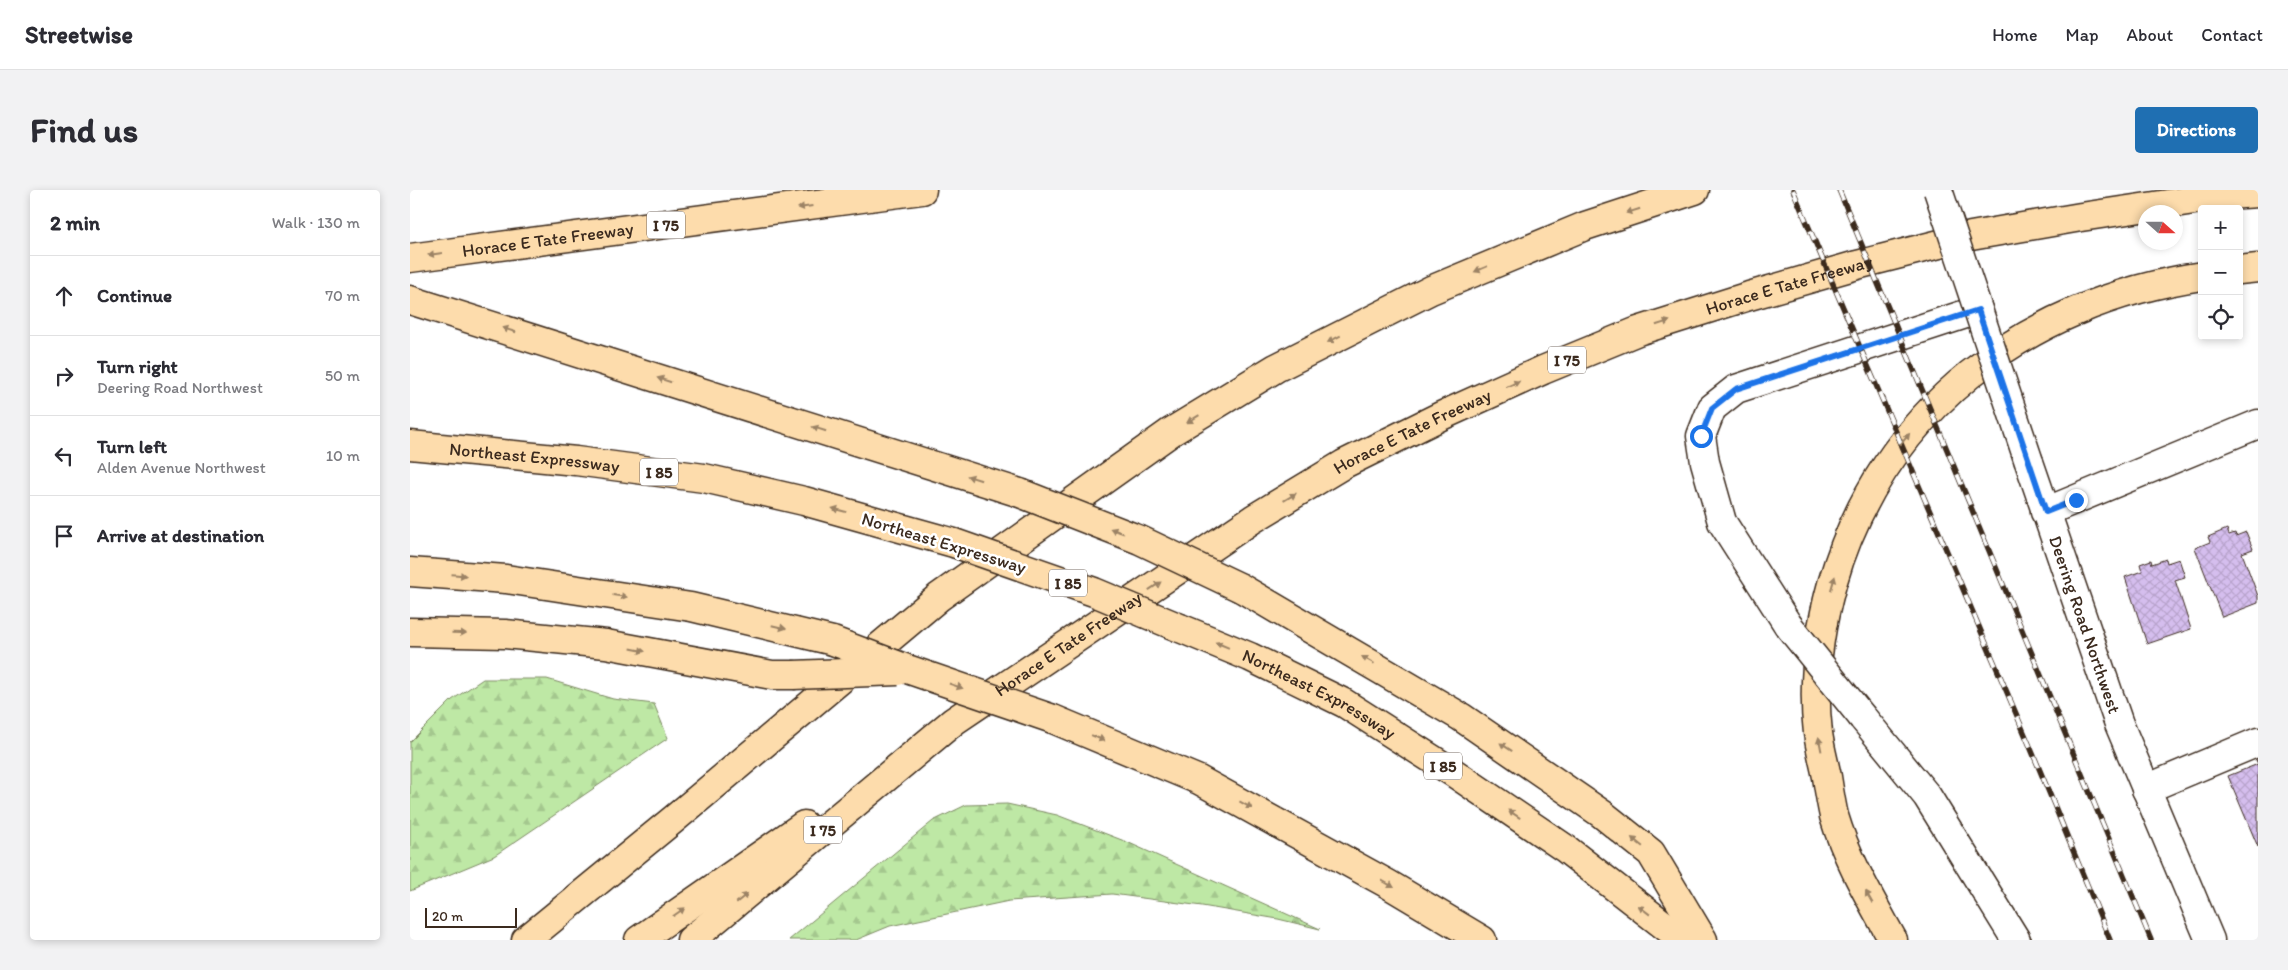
<!DOCTYPE html>
<html lang="en">
<head>
<meta charset="utf-8">
<style>
  :root { --surface:#fff; --page:#f2f2f3; --text:#2b2b33; --muted:#7c7c81; --line:#e1e1e2; --accent:#1f6fb2 }
  body { margin:0; font-family:Itim,sans-serif; background:var(--page); color:var(--text) }
  .controls { position:absolute; right:15px; top:15px; display:grid; overflow:hidden; border-radius:5px; box-shadow:0 2px 8px #0003 }
  .controls button { width:45px; height:45px; display:grid; place-items:center; padding:0; border:0; border-bottom:1px solid var(--line); background:var(--surface); color:var(--text); font:25px sans-serif }
  .compass { position:absolute; left:1728px; top:15px; width:45px; height:45px; border-radius:50%; background:var(--surface); box-shadow:0 2px 8px #0003; rotate:111deg }
  .scale { position:absolute; left:15px; bottom:12px; width:92px; box-sizing:border-box; padding-left:5px; border:2px solid #3b2a1e; border-top:0; font-size:14px; line-height:18px; white-space:nowrap; color:#3b2a1e; -webkit-text-stroke:4px #fff; paint-order:stroke }
  .stop { position:absolute; width:15px; height:15px; margin:-11px; border:4px solid #1a73e8; border-radius:50%; background:#fff }
  .stop.end { background:#1a73e8; border-color:#fff; box-shadow:0 1px 5px #0008 }
  .list { margin:0; padding:0; list-style:none }
  h2 { display:flex; justify-content:space-between; align-items:center; height:65px; margin:0; padding:0 20px; font-size:21px }
  h2 small { font-size:16px; font-weight:400; color:var(--muted) }
  .list li { display:grid; grid-template-columns:32px 1fr auto; gap:15px; align-items:center; box-sizing:border-box; height:80px; padding:0 20px; border-top:1px solid var(--line) }
  .list b { display:block; font-size:19px; white-space:nowrap }
  .list p { margin:0; font-size:16px; white-space:nowrap; color:var(--muted) }
  .list em { font-size:16px; font-style:normal; color:var(--muted) }
  .icon { flex:none; width:28px; height:28px; fill:none; stroke:currentColor; stroke-width:2; stroke-linecap:round; stroke-linejoin:round }
  .map { position:relative; flex:none; width:1848px; height:750px; overflow:hidden; border-radius:5px }
  header { display:flex; align-items:center; gap:30px; box-sizing:border-box; height:70px; padding:0 25px; background:var(--surface); border-bottom:1px solid var(--line) }
  header strong { font-size:24px }
  nav { display:flex; gap:28px; margin-inline-start:auto; font-size:18px }
  .intro { display:flex; align-items:center; justify-content:space-between; box-sizing:border-box; height:120px; padding:0 30px }
  h1 { margin:0; font-size:35px }
  .button { padding:12px 22px; border-radius:5px; background:var(--accent); color:#fff; font-size:18px; font-weight:700 }
  main { display:flex; gap:30px; padding:0 30px }
  aside { flex:1; background:var(--surface); border-radius:5px; box-shadow:0 2px 8px #0003 }
  .map>svg:first-child { display:block }
</style>
</head>
<body>
<header>
<strong>Streetwise</strong>
<nav><a>Home</a><a>Map</a><a>About</a><a>Contact</a></nav>
</header>
<div class="intro"><h1>Find us</h1><a class="button">Directions</a></div>
<main>
<aside>
<h2>2 min<small>Walk · 130 m</small></h2>
<ul class="list">
<li><svg class="icon" aria-label="ahead" viewBox="0 0 24 24"><path d="M12 20V5M6 11l6-6 6 6"/></svg><div><b>Continue</b></div><em>70 m</em></li>
<li><svg class="icon" aria-label="right" viewBox="0 0 24 24"><path d="M7 20v-9h11M14 6l5 5-5 5"/></svg><div><b>Turn right</b><p>Deering Road Northwest</p></div><em>50 m</em></li>
<li><svg class="icon" aria-label="left" viewBox="0 0 24 24"><path d="M17 20v-9H6M10 6l-5 5 5 5"/></svg><div><b>Turn left</b><p>Alden Avenue Northwest</p></div><em>10 m</em></li>
<li><svg class="icon" aria-label="arrive" viewBox="0 0 24 24"><path d="M6 21V4h12l-3 4 3 4H6"/></svg><div><b>Arrive at destination</b></div></li>
</ul>
</aside>
<div class="map">
<svg width="1848" height="750" viewBox="0 0 1848 750">
  <defs>
    <pattern id="forest-firs" width="22" height="20" patternUnits="userSpaceOnUse" patternTransform="scale(1.25)"><rect width="22" height="20" fill="#bee8a5"/><path d="M5 1l3.5 6h-7zM16 11l3.5 6h-7z" fill="#a4c78e"/></pattern>
    <pattern id="building-cross-hatch" width="8" height="8" patternUnits="userSpaceOnUse" patternTransform="scale(1.25)"><rect width="8" height="8" fill="#d5beee"/><path d="M0 0l8 8M0 8l8-8" fill="none" stroke="#b8a3cc"/></pattern>
  </defs>
  <rect width="100%" height="100%" fill="#fff"/>
  <filter id="ink" filterUnits="userSpaceOnUse"><feTurbulence type="fractalNoise" baseFrequency=".02" numOctaves="2"/><feDisplacementMap in="SourceGraphic" scale="10" xChannelSelector="R" yChannelSelector="G"/><feConvolveMatrix kernelMatrix="1 2 1 2 8 2 1 2 1" color-interpolation-filters="sRGB"/></filter>
  <g filter="url(#ink)">
    <!-- forest -->
    <g fill="url(#forest-firs)" stroke="#7c8962">
      <path d="M73,489H137L203,509L244,514L258,548L84,666L0,701V552L42,510Z"/>
      <path d="M597,614L647,625L717,652L910,739L868,729L792,716L702,704L599,711L480,736L446,750H379L523,631L556,615Z"/>
    </g>
    <!-- building -->
    <g fill="url(#building-cross-hatch)" stroke="#3b2a1e">
      <path d="M1817,339L1819,345L1825,343L1826,346L1836,342L1843,359L1832,363L1848,406V413L1812,427L1785,358L1800,352L1798,347Z"/>
      <path d="M1756,369L1757,373L1769,369L1775,387L1765,390L1781,439L1737,454L1715,387L1732,381L1730,374L1741,370L1742,374Z"/>
      <path d="M1846,570H1848V657L1818,586L1848,574Z"/>
    </g>
    <g fill="none" stroke-linecap="round" stroke-linejoin="round">
      <defs>
        <g id="minor">
          <path id="s1" d="M1619,272L1709,534L1800,750"/>
          <path d="M1635,322L1848,234"/>
          <path d="M1378,435L1312,332L1295,272L1291,246L1302,218L1326,199L1568,120"/>
          <path d="M1453,528L1517,606L1606,750"/>
          <path d="M1736,599L1848,552"/>
        </g>
        <g id="highway">
          <path id="s2" d="M0,68L512,0"/>
          <path d="M1829,80L1848,78"/>
          <path d="M0,110L610,303"/>
          <path id="s3" d="M0,255L166,271L294,288L394,311L544,353"/>
          <path d="M0,382L96,389L281,417L423,451"/>
          <path d="M831,398L1051,527L1192,624L1241,663L1293,750"/>
          <path id="s4" d="M770,438L840,467L934,513L1044,583L1156,659L1273,750"/>
          <path d="M0,442L95,444L196,454L362,485H383"/>
          <path d="M643,529L789,590L978,694L1072,750"/>
          <path d="M116,750L264,629L529,407L761,242L866,178L1021,100L1175,36L1285,0"/>
          <path d="M229,750L394,635"/>
          <path id="s5" d="M281,750L544,531L843,329L934,274L1031,226L1133,180L1228,141L1339,106L1447,75L1561,46L1671,27L1818,5L1848,3"/>
          <path d="M1483,750C1461,710 1437,670 1424,626C1421,613 1419,600 1417,587C1414,572 1410,558 1408,543C1402,494 1409,441 1422,394C1472,220 1616,112 1792,86"/>
        </g>
      </defs>
      <!-- minor casing -->
      <use href="#minor" stroke="#3b2a1e" stroke-width="31"/>
      <!-- highway casing -->
      <use href="#highway" stroke="#3b2a1e" stroke-width="31"/>
      <!-- minor -->
      <use href="#minor" stroke="#fff" stroke-width="28"/>
      <!-- highway -->
      <use href="#highway" stroke="#fddcac" stroke-width="28"/>
      <defs>
        <g id="rail">
          <path d="M1383,0L1619,554L1700,750"/>
          <path d="M1429,0L1741,750"/>
        </g>
      </defs>
      <!-- rail casing -->
      <use href="#rail" stroke="#3b2a1e" stroke-width="5.5"/>
      <!-- rail -->
      <use href="#rail" stroke="#fff" stroke-width="4" stroke-dasharray="11" stroke-linecap="butt"/>
      <defs>
        <g id="minor-bridge">
          <path d="M1528,0L1619,272"/>
          <path d="M1378,435L1453,528"/>
        </g>
        <g id="highway-bridge">
          <path d="M610,303L730,350L831,398"/>
          <path d="M544,353L684,402L770,438"/>
          <path d="M423,451L500,480L643,529"/>
          <path d="M383,485L488,481"/>
        </g>
      </defs>
      <!-- minor-bridge casing -->
      <use href="#minor-bridge" stroke="#3b2a1e" stroke-width="31" stroke-linecap="butt"/>
      <!-- highway-bridge casing -->
      <use href="#highway-bridge" stroke="#3b2a1e" stroke-width="31" stroke-linecap="butt"/>
      <!-- minor-bridge -->
      <use href="#minor-bridge" stroke="#fff" stroke-width="28"/>
      <!-- highway-bridge -->
      <use href="#highway-bridge" stroke="#fddcac" stroke-width="28"/>
    </g>
    <!-- one-way arrows -->
    <defs><path id="oneway-solid" d="M-6-.8H1V-3.2L6.5 0L1 3.2V.8H-6Z" transform="scale(1.25)"/></defs>
    <g fill="#9c8365">
      <use href="#oneway-solid" transform="translate(395 17) rotate(173)"/>
      <use href="#oneway-solid" transform="translate(1223 21) rotate(162)"/>
      <use href="#oneway-solid" transform="translate(25 64) rotate(173)"/>
      <use href="#oneway-solid" transform="translate(1071 79) rotate(157)"/>
      <use href="#oneway-solid" transform="translate(1253 133) rotate(-18)"/>
      <use href="#oneway-solid" transform="translate(99 140) rotate(-162)"/>
      <use href="#oneway-solid" transform="translate(924 149) rotate(153)"/>
      <use href="#oneway-solid" transform="translate(254 190) rotate(-162)"/>
      <use href="#oneway-solid" transform="translate(1103 194) rotate(-24)"/>
      <use href="#oneway-solid" transform="translate(783 229) rotate(149)"/>
      <use href="#oneway-solid" transform="translate(409 239) rotate(-162)"/>
      <use href="#oneway-solid" transform="translate(1495 249) rotate(-50)"/>
      <use href="#oneway-solid" transform="translate(564 288) rotate(-162)"/>
      <use href="#oneway-solid" transform="translate(880 307) rotate(-31)"/>
      <use href="#oneway-solid" transform="translate(429 320) rotate(-165)"/>
      <use href="#oneway-solid" transform="translate(707 341) rotate(-159)"/>
      <use href="#oneway-solid" transform="translate(49 385) rotate(5)"/>
      <use href="#oneway-solid" transform="translate(1423 393) rotate(-74)"/>
      <use href="#oneway-solid" transform="translate(745 396) rotate(-34)"/>
      <use href="#oneway-solid" transform="translate(210 406) rotate(8)"/>
      <use href="#oneway-solid" transform="translate(369 437) rotate(13)"/>
      <use href="#oneway-solid" transform="translate(49 443) rotate(1)"/>
      <use href="#oneway-solid" transform="translate(812 455) rotate(-157)"/>
      <use href="#oneway-solid" transform="translate(228 460) rotate(11)"/>
      <use href="#oneway-solid" transform="translate(958 470) rotate(-150)"/>
      <use href="#oneway-solid" transform="translate(546 496) rotate(19)"/>
      <use href="#oneway-solid" transform="translate(688 548) rotate(23)"/>
      <use href="#oneway-solid" transform="translate(1410 554) rotate(-101)"/>
      <use href="#oneway-solid" transform="translate(1096 557) rotate(-146)"/>
      <use href="#oneway-solid" transform="translate(836 615) rotate(29)"/>
      <use href="#oneway-solid" transform="translate(1104 624) rotate(-146)"/>
      <use href="#oneway-solid" transform="translate(1227 652) rotate(-141)"/>
      <use href="#oneway-solid" transform="translate(978 694) rotate(30)"/>
      <use href="#oneway-solid" transform="translate(1459 707) rotate(-119)"/>
      <use href="#oneway-solid" transform="translate(332 708) rotate(-40)"/>
      <use href="#oneway-solid" transform="translate(1234 720) rotate(-142)"/>
      <use href="#oneway-solid" transform="translate(269 722) rotate(-35)"/>
    </g>
  </g>
  <g fill="none" stroke-linecap="round" stroke-linejoin="round" filter="url(#ink)">
    <!-- route -->
    <path stroke="#1a73e8" stroke-width="6" d="M1291,246L1302,218L1326,199L1568,120L1636,322L1666,310"/>
  </g>
  <g text-anchor="middle" stroke-width="5" stroke-linejoin="round" paint-order="stroke">
    <!-- shield labels -->
    <g fill="#fff" stroke="#766a62" stroke-width="1">
      <rect x="237" y="21.5" width="38" height="27" rx="4"/>
      <rect x="1138" y="156.5" width="38" height="27" rx="4"/>
      <rect x="230" y="268.5" width="38" height="27" rx="4"/>
      <rect x="639" y="379.5" width="38" height="27" rx="4"/>
      <rect x="1014" y="562.5" width="38" height="27" rx="4"/>
      <rect x="394" y="626.5" width="38" height="27" rx="4"/>
    </g>
    <g font-size="16" font-weight="bold" fill="#3b2a1e">
      <text x="256" y="41">I 75</text>
      <text x="1157" y="176">I 75</text>
      <text x="249" y="288">I 85</text>
      <text x="658" y="399">I 85</text>
      <text x="1033" y="582">I 85</text>
      <text x="413" y="646">I 75</text>
    </g>
    <!-- street labels -->
    <g font-size="18" fill="#3b2a1e" stroke="#fff">
      <text dy="6" stroke="none"><textPath href="#s2" startOffset="139">Horace E Tate Freeway</textPath></text>
      <text dy="6" stroke="none"><textPath href="#s5" startOffset="1290">Horace E Tate Freeway</textPath></text>
      <text dy="6" stroke="none"><textPath href="#s5" startOffset="885">Horace E Tate Freeway</textPath></text>
      <text dy="6" stroke="none"><textPath href="#s3" startOffset="125">Northeast Expressway</textPath></text>
      <text transform="translate(534 353) rotate(17)" y="6">Northeast Expressway</text>
      <text dy="6" stroke="none"><textPath href="#s1" startOffset="172">Deering Road Northwest</textPath></text>
      <text dy="6" stroke="none"><textPath href="#s5" startOffset="480">Horace E Tate Freeway</textPath></text>
      <text dy="6" stroke="none"><textPath href="#s4" startOffset="154">Northeast Expressway</textPath></text>
    </g>
  </g>
</svg>
<div class="controls">
<button>+</button>
<button>−</button>
<button><svg class="icon" aria-label="locate" viewBox="0 0 24 24"><circle cx="12" cy="12" r="6"/><path d="M12 2v4M12 18v4M2 12h4M18 12h4"/></svg></button>
</div>
<svg class="compass" viewBox="-18 -18 36 36"><path d="M0-13l5 13h-10z" fill="#e53935"/><path d="M0 13l5-13h-10z" fill="#7c7c81"/></svg>
<div class="scale">20 m</div>
<div class="stop" style="left:1291px;top:246px"></div>
<div class="stop end" style="left:1666px;top:310px"></div>
</div>
</main>
</body>
</html>
